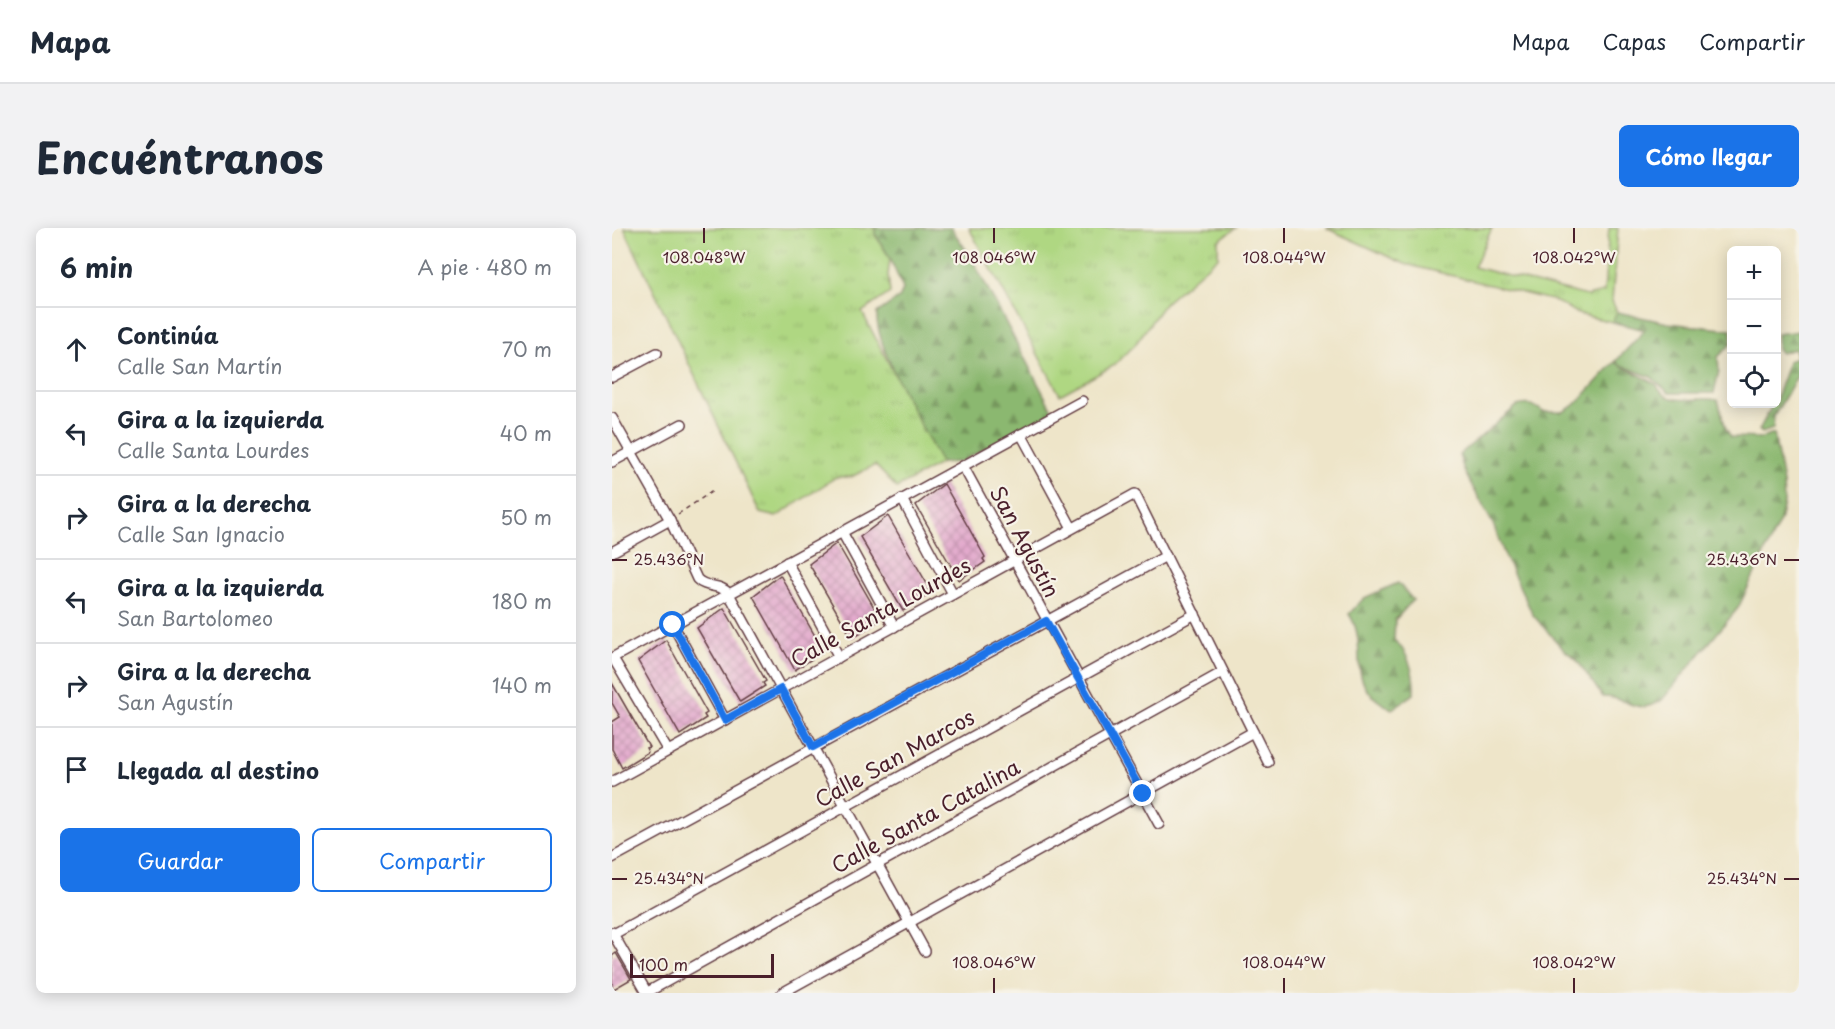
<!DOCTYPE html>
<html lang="es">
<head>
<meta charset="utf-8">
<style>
  :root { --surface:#fff; --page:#f2f2f3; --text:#1f2937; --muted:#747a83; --line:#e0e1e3; --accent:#1a73e8 }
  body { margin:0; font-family:"Playpen Sans",sans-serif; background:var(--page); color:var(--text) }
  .controls { position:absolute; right:18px; top:18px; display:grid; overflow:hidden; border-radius:9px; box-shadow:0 3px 15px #0003 }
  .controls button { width:54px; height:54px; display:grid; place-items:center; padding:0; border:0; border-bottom:2px solid var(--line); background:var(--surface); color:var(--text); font:30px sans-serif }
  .scale { position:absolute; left:18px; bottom:15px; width:144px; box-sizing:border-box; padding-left:6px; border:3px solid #4a1f2b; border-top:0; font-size:16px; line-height:21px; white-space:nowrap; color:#4a1f2b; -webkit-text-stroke:4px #f7f3e8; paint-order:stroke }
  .stop { position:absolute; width:18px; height:18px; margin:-14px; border:4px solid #1a73e8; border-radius:50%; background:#fff }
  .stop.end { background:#1a73e8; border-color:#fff; box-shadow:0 2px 6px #0008 }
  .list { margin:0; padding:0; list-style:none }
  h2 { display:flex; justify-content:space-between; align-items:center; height:78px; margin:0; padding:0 24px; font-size:26px }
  h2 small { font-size:20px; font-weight:400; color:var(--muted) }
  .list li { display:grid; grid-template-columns:39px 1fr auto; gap:18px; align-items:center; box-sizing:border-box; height:84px; padding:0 24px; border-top:2px solid var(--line) }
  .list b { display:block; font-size:22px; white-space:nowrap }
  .list p { margin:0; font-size:20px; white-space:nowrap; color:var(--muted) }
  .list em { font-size:20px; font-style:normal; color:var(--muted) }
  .actions { display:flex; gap:12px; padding:18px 24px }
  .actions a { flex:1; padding:14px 0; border:2px solid var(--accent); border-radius:9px; text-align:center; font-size:21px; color:var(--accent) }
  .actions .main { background:var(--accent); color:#fff }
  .icon { flex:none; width:33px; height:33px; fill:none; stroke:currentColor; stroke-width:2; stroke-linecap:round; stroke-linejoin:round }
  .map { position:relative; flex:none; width:1187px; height:765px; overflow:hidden; border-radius:9px }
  header { display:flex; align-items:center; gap:36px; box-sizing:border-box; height:84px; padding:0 30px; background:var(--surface); border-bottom:2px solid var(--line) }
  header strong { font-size:28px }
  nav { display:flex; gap:33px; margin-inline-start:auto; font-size:21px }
  .intro { display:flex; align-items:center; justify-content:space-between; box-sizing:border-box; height:144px; padding:0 36px }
  h1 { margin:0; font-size:42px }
  .button { padding:15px 27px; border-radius:9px; background:var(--accent); color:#fff; font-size:21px; font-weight:700 }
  main { display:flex; gap:36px; padding:0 36px }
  aside { flex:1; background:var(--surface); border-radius:9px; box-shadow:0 3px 15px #0003 }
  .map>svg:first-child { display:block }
</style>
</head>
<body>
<header>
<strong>Mapa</strong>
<nav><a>Mapa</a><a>Capas</a><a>Compartir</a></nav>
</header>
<div class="intro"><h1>Encuéntranos</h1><a class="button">Cómo llegar</a></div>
<main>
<aside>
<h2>6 min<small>A pie · 480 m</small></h2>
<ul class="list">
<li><svg class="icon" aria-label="ahead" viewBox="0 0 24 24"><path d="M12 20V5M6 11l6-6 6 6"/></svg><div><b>Continúa</b><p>Calle San Martín</p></div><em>70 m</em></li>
<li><svg class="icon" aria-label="left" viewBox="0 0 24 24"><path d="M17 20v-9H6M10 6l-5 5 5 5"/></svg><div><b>Gira a la izquierda</b><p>Calle Santa Lourdes</p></div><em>40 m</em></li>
<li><svg class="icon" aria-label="right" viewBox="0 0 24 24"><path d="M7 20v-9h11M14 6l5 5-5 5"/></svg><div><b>Gira a la derecha</b><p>Calle San Ignacio</p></div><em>50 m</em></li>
<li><svg class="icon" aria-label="left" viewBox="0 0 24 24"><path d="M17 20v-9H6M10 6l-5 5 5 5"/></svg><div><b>Gira a la izquierda</b><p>San Bartolomeo</p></div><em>180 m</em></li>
<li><svg class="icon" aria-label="right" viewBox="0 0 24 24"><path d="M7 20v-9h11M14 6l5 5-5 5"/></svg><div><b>Gira a la derecha</b><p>San Agustín</p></div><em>140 m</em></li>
<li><svg class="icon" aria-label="arrive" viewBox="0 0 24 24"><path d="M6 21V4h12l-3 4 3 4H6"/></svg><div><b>Llegada al destino</b></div></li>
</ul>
<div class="actions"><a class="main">Guardar</a><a>Compartir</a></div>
</aside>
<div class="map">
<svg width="1187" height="765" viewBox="0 0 1187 765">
  <defs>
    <pattern id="grass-tufts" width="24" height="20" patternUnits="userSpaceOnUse" patternTransform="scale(1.5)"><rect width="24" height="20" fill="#afd782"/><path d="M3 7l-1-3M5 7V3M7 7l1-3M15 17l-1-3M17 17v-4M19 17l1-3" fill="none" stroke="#98b870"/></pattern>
    <pattern id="forest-firs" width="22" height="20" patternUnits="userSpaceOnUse" patternTransform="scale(1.5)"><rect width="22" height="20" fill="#8bb870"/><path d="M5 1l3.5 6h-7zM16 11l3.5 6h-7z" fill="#74955c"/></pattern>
    <pattern id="building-cross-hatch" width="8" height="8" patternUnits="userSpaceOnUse" patternTransform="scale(1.5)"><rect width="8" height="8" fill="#e1a3ca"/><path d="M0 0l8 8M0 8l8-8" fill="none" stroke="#b884a4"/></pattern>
  </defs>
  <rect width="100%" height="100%" fill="#f7f3e8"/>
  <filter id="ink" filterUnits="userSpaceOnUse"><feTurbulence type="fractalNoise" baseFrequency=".0167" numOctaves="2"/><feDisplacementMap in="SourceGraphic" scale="12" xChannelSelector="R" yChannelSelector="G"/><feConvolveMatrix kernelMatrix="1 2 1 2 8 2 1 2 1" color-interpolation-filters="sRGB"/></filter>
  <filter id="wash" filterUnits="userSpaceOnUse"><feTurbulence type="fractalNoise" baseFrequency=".008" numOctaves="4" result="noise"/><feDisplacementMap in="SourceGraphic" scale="24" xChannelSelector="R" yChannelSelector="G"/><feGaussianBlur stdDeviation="1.35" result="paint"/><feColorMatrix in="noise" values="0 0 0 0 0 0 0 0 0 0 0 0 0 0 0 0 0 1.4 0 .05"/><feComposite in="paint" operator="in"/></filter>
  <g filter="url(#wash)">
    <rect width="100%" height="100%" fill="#eee5c9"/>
    <!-- grass -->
    <g fill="url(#grass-tufts)" stroke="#7c7b56" stroke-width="1.5">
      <path d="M12,0H263V6L278,30L276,47L278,65L250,84L329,235L285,260L263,237L239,249H224L164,289L148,285Z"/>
      <path d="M357,0H624L606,13V29L553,75L522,118L501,138L448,167Z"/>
      <path d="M714,0H880L862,39L975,68L992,64L997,0H1006L1000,73L1005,84L1000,94L966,86L943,73L793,36Z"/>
    </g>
    <!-- forest -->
    <g fill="url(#forest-firs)" stroke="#6a6c4e" stroke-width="1.5">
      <path d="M263,0H339L359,29L441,184L348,234L329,235C312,201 262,119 265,85L288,69L291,61L278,30L263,6Z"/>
      <path d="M1005,84L1056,95L1119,102V116L1106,129L1107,143L1102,165H1057L1039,149L1006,136L1004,133L1033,102L1000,94Z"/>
      <path d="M1187,103V145L1162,188L1161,201L1150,205L1147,202L1161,176H1164C1164,163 1174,148 1176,133L1185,130L1182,121L1169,125L1165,121V106Z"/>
      <path d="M1003,134L1044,156C1055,181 1085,167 1106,172L1114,201L1119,209L1150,210L1162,206L1171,255L1172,275L1168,293L1126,380L1050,472C1024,489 1015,468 991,469L964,431L952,422L921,387L893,328L881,296L853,245L847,227L905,178C916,175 922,176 931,184H951L963,177Z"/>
      <path d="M786,355L801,372L783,392L782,412C797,424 803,447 802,466L780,481C727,455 760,421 737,386L752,370Z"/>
    </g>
    <g id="blocks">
      <!-- building -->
      <g fill="url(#building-cross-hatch)">
        <path d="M332,256L373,329L371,331L373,334L347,352L304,277Z"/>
        <path d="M276,288L318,361L315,362L317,366L291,383L248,309Z"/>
        <path d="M225,315L267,388L264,390L266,393L240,410L197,336Z"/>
        <path d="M168,347L210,420L207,421L209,425L183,442L141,368Z"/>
        <path d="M112,380L154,453L151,455L153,458L128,474L85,400Z"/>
        <path d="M54,412L95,485L92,487L94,490L68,507L26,433Z"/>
        <path d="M0,455L37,519L34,520L36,524L10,540L0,521V494L8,489L0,475Z"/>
        <path d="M4,725L19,751L0,762V728Z"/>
      </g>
    </g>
  </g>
  <g filter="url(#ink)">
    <use href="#blocks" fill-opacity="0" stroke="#633d43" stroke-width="1.5"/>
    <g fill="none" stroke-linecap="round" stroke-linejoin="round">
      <defs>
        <g id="street">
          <path d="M0,149L45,125"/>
          <path d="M0,190L58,292L85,351C94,361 109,355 117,366L313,723"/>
          <path d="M409,206L460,300"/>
          <path d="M0,234L70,196"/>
          <path d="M351,238L547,596"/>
          <path d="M290,271L341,366"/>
          <path d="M230,304L282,399"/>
          <path d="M0,324L58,292"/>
          <path d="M175,334L227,429"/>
          <path d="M61,397L113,492"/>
          <path d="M0,430L470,173"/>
          <path d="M1,430L56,523"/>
          <path d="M0,554L523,266L656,534"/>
          <path d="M0,630L554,328"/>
          <path d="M0,704L35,765"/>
          <path d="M0,707L583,386"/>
          <path d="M34,765L611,444"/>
          <path d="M170,765L641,504"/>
        </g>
      </defs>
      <!-- street casing -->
      <use href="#street" stroke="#633d43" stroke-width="12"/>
      <!-- path -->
      <path stroke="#633d43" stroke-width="1.5" stroke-dasharray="4.5 4.5" stroke-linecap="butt" d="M66,286L102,262"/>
      <!-- street -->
      <use href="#street" stroke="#fff" stroke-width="9"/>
    </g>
  </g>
  <g fill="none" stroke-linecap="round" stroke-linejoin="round" filter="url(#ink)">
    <!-- route -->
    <path stroke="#1a73e8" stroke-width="8" d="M61,397L113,492L169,461L201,519L434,393L531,566"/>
  </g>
  <!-- ticks -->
  <path fill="none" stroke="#4a1f2b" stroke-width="2" d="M92,0V15M382,0V15M672,0V15M962,0V15M0,332H15M1172,332H1187M0,651H15M1172,651H1187M382,750V765M672,750V765M962,750V765"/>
  <g text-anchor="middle" stroke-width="4.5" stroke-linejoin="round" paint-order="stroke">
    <!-- street labels -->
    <g font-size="21" fill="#4a1f2b" stroke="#f7f3e8">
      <text transform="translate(412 314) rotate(62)" y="7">San Agustín</text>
      <text transform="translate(269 385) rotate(-29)" y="7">Calle Santa Lourdes</text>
      <text transform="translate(283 531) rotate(-29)" y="7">Calle San Marcos</text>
      <text transform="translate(314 589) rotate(-29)" y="7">Calle Santa Catalina</text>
    </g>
  </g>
  <g font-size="15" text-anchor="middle" fill="#4a1f2b" stroke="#f7f3e8" stroke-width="4.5" stroke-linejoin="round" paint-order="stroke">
    <text x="92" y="35">108.048°W</text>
    <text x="382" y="35">108.046°W</text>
    <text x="672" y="35">108.044°W</text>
    <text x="962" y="35">108.042°W</text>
    <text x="57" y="337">25.436°N</text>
    <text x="1130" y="337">25.436°N</text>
    <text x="57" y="656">25.434°N</text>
    <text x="1130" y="656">25.434°N</text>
    <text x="382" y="740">108.046°W</text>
    <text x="672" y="740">108.044°W</text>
    <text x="962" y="740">108.042°W</text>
  </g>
</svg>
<div class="controls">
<button>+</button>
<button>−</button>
<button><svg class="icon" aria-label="locate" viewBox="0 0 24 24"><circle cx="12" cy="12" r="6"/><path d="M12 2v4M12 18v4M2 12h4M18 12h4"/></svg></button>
</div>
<div class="scale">100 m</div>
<div class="stop" style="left:61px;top:397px"></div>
<div class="stop end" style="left:531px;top:566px"></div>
</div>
</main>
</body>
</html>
